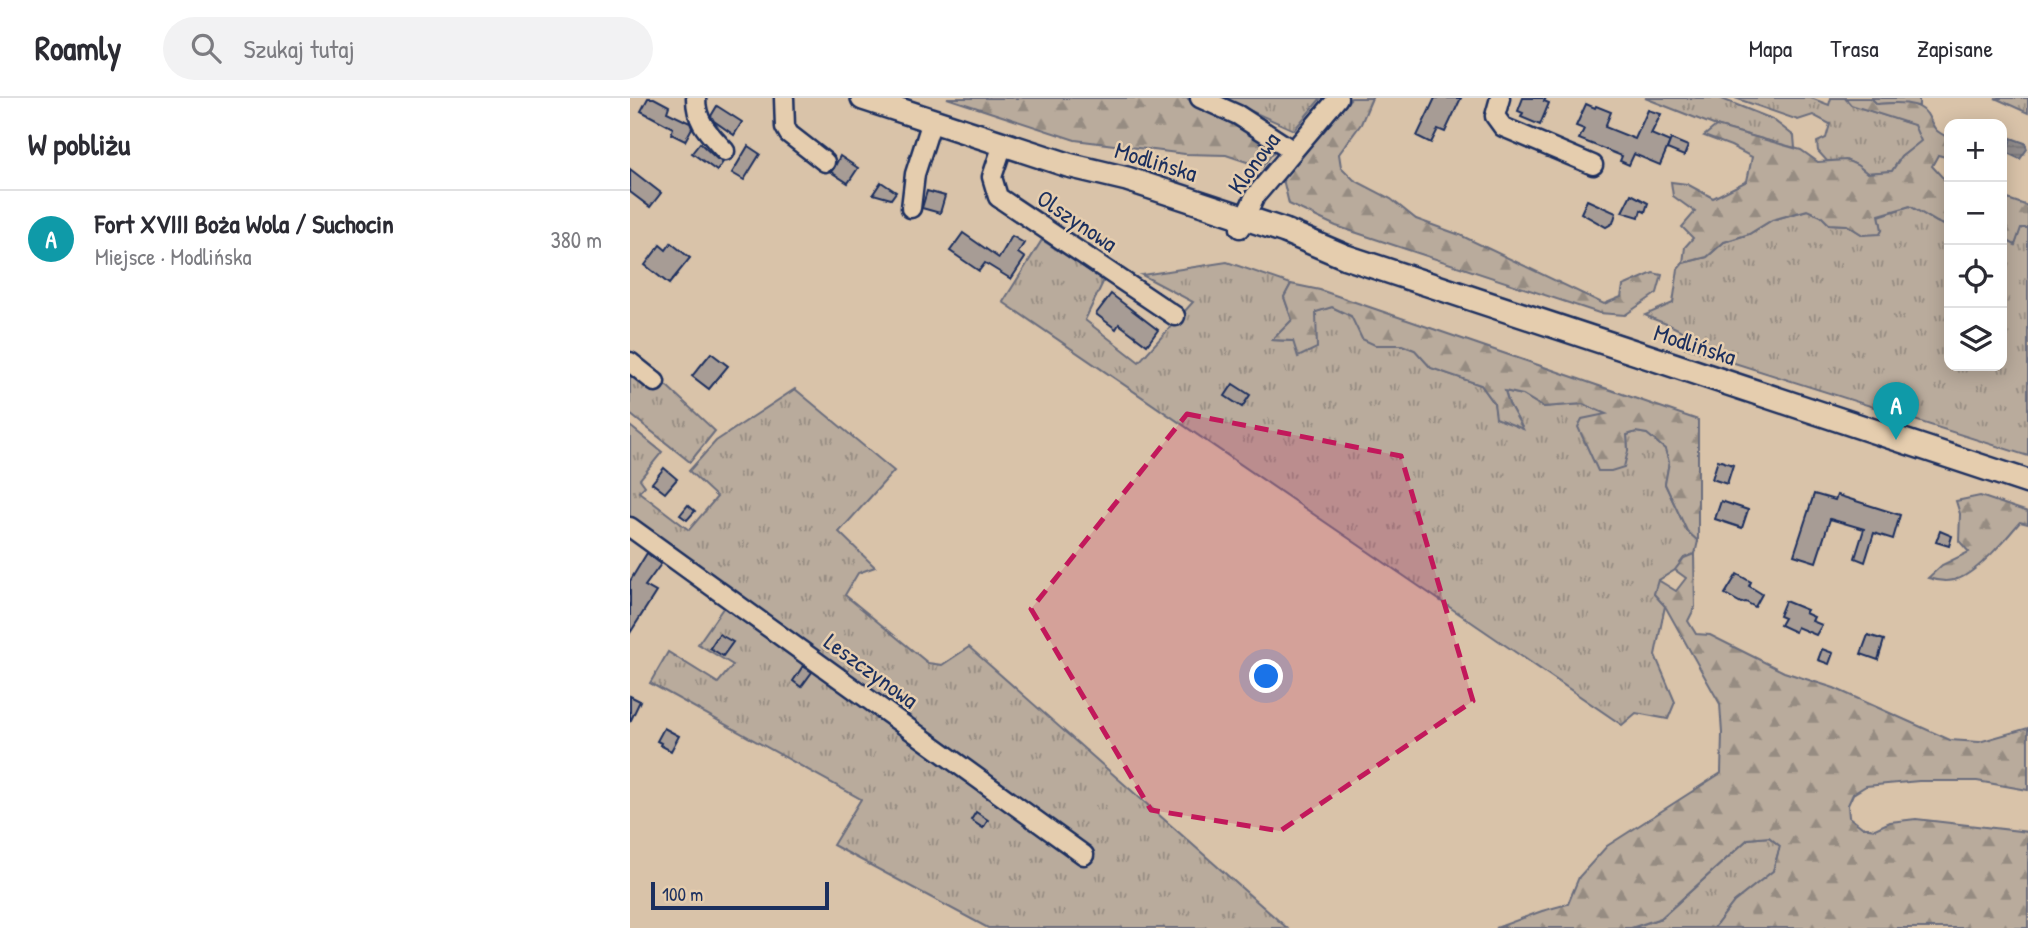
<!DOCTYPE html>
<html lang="pl">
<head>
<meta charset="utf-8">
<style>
  :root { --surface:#fff; --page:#f2f2f3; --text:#2b2b33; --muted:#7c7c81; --line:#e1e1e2; --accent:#7c3aed }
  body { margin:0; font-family:"Patrick Hand",sans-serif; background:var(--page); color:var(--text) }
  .controls { position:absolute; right:21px; top:21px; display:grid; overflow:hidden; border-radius:14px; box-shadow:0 4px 18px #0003 }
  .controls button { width:63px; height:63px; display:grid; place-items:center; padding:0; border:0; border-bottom:2px solid var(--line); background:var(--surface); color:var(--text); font:35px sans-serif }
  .scale { position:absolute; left:21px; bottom:18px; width:178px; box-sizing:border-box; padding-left:7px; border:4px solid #1b2f5e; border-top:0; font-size:19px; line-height:24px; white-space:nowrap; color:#1b2f5e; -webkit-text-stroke:5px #e5cdae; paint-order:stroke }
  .you { position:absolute; left:637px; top:579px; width:24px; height:24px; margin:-18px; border:5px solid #fff; border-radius:50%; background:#1a73e8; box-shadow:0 0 0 10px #1a73e833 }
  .badge { display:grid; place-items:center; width:46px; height:46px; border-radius:50%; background:var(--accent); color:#fff; font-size:23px; font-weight:700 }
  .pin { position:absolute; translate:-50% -58px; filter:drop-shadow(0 2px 4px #0008) }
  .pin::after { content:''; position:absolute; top:37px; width:24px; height:21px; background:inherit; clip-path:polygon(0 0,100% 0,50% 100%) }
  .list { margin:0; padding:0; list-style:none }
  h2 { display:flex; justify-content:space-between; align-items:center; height:91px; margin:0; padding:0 28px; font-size:30px }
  h2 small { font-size:23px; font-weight:400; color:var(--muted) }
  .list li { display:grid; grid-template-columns:46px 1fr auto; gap:21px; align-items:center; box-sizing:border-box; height:98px; padding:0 28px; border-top:2px solid var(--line) }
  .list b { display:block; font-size:26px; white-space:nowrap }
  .list p { margin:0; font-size:23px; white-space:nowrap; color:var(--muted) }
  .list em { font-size:23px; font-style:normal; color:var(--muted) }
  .icon { flex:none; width:38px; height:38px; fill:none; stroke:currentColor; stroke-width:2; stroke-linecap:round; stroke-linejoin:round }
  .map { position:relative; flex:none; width:1398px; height:830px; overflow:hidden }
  header { display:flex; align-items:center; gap:42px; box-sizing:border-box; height:98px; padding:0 35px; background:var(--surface); border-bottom:2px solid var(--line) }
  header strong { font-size:33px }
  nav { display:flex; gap:38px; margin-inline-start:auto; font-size:24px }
  .search { width:490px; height:63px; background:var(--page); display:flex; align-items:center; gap:18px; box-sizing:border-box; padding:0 24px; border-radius:38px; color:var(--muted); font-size:26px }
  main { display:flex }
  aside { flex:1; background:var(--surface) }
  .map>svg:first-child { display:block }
</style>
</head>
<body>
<header>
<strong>Roamly</strong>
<div class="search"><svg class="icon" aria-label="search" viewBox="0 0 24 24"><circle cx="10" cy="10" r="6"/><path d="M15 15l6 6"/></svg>Szukaj tutaj</div>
<nav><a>Mapa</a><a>Trasa</a><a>Zapisane</a></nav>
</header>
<main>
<aside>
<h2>W pobliżu<small></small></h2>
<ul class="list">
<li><span class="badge" style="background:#0f9aa8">A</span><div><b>Fort XVIII Boża Wola / Suchocin</b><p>Miejsce · Modlińska</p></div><em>380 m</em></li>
</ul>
</aside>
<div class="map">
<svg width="1398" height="830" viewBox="0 0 1398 830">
  <defs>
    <pattern id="grass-tufts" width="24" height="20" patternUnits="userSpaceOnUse" patternTransform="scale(1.75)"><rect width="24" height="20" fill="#b9ab9c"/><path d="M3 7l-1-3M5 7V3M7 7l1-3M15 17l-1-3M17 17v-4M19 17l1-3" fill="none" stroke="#968c82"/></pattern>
    <pattern id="forest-firs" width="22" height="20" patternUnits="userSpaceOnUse" patternTransform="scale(1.75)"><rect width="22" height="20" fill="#b9ab9c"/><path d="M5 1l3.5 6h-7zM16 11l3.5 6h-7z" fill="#968c82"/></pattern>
    <pattern id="water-rules" width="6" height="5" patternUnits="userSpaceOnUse" patternTransform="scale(1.75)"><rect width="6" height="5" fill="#928d8d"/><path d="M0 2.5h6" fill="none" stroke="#767476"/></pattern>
  </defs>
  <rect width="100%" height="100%" fill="#d9c3a9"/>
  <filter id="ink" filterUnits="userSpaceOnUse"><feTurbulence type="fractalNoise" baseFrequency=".0143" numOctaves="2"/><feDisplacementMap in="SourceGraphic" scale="14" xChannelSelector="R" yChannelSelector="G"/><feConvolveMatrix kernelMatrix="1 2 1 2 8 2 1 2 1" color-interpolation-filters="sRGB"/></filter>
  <g filter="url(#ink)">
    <!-- grass -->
    <g fill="url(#grass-tufts)" stroke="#6a6d7d" stroke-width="2">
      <path d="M592,0H691L664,32Z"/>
      <path d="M1015,0H1097L1092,1L1142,21L1164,38L1165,50L1086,28Z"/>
      <path d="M1105,0H1181L1199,7L1201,0H1215L1221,7L1285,27L1292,43L1271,59L1262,73L1237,75C1222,62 1216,62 1197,63L1188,53L1187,44L1196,40L1200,26L1183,17L1168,22Z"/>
      <path d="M1241,0H1289V8L1262,5L1247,6Z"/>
      <path d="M1365,0H1398V15Z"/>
      <path d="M1280,108L1307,124L1319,129V268H1372V140L1385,146L1391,129L1398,130V358L1054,249L1053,234C1041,226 1028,224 1015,217L1043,205L1048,171L1053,165L1077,159L1094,144L1119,136L1142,122L1178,112L1191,118L1199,126L1217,127L1233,137L1252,132L1249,118Z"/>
      <path d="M412,142L474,182L455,222L509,264L563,204L512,177L597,164L661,186L654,199L662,222L643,242L663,243L685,214L702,209L721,218L745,247H771L785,252L801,270L851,287L864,305L867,320L892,330L879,306L874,293L893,297L913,309L953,306L978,316L998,353L997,337L1006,334L1018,336L1035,351L1039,364L1035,386L1057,433L1068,443L1065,456L1054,460L1045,472L1029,482L1024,496L1035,508L1025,557L1045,604L1038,621L1006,615L992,627L373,204Z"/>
      <path d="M3,274L24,290L37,288L85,333L60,364L0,316V279Z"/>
      <path d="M165,291L264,373L209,434L245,469L228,475L215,497L298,565L312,567L339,549L657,830H358L203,747L231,701L20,585L38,554L88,585L103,567L68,546L98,503L0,429V328L32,354L10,381L15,388L9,394L59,432L87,399L59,373L86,343Z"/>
      <path d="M1139,739L1150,748L1143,773L1104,804L1084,830H1001L1031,820L1118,741Z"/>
    </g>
    <!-- forest -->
    <g fill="url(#forest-firs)" stroke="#6a6d7d" stroke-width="2">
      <path d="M317,0H556L646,51L632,69L596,57L555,56L445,42Z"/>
      <path d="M721,0H742L731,26L709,56L711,69L724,82L761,101L786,121L830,137L974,206L991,199L993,188L1023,175L1032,177L1027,195L995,217L969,215L706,128L659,106L652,77Z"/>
      <path d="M1215,0H1241L1247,6C1262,5 1288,2 1297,16C1306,31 1301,31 1319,40V60L1308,57L1302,68L1312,79L1319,82V129L1307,124L1280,108L1249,117L1252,132L1250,136L1233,137L1217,127L1199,126L1191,118L1177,112L1142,122L1119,136L1094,144L1077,159L1053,165L1055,149L1063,140L1052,129L1065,114L1043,98L1041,84L1057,86L1083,100L1117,83L1122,59L1101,48L1074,38L1086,28L1171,52L1188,64L1216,62L1227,67L1237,75L1262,73L1271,59L1291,43L1284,27L1221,7Z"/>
      <path d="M1372,99L1398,108V130H1391L1385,147L1372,140Z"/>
      <path d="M661,186L690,192L1068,322V443L1057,433L1035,386L1039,364L1035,351L1017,336L1006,334L997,337L998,353L994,369L981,373H968L948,329L952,321L976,316L953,306L913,309L893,297L875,293L879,306L893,331L866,320L864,305L851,287L801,270L785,252L772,247H745L732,241L721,218L702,209L686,214L687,250L668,259L663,243L642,242L662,222L654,199Z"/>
      <path d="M1350,398L1398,414V426L1390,424C1377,440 1348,473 1330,480C1319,485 1308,483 1298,480L1312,467L1339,454L1329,443L1330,416L1326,403Z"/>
      <path d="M1064,456L1065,509L1058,523L1066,536L1080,537L1154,574L1204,590L1320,642L1349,644L1398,630V692L1347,683H1289L1236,688L1223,696L1218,707L1219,719L1232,729L1245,731L1260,724L1286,721L1398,734V830H1084L1104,804L1143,773L1150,748L1139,739L1118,741L1031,820L1001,830H866L912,813L938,806L949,779L977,748L1091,675L1092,635L1090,606L1035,508L1024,496L1028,482L1046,493L1056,480L1045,472L1054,460Z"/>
    </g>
    <!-- water -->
    <path fill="url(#water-rules)" stroke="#62677a" stroke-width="2" d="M1381,40L1395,45L1397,51L1390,61L1377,55Z"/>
    <!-- building -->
    <g fill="#a79c95" stroke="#1b2f5e" stroke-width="2">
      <path d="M18,0H24L39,8L37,14L60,25L62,30L55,43L41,36L43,30L11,13Z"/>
      <path d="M805,0H831L815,34L808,31L801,45L787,38Z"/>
      <path d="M893,0H916L914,3L919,5L910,27L891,19L893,15L888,13Z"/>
      <path d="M956,6L965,10L966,8L981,14L975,29L1005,41L1018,12L1031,16L1021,36L1040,44L1030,67L1004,56L999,67L990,63L992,58L949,41L954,31L946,28Z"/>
      <path d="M87,8L112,24L104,37L84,23L81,18Z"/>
      <path d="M1041,41L1058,48L1054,58L1037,51Z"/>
      <path d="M70,45L87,61L93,64L87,73L62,55Z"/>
      <path d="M118,48L130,56L114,82L102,75Z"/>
      <path d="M210,58L228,70L218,85L201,74L204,70Z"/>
      <path d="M0,71L31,95L20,109L0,94Z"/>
      <path d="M251,84L266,94L261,101L243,96Z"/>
      <path d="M297,93L315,98L310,115L292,110Z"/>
      <path d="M1001,96L1018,105L1015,114L1011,112L1009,119L992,114Z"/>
      <path d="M957,102L986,115L983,125L976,129L951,115Z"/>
      <path d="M333,135L369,160L382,138L394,145L388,155L395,160L381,181L355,165L349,173L320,153Z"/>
      <path d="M41,145L60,160L39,186L15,167L30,147L36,152Z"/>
      <path d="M481,196L528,232L517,247L489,226L486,231L466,216Z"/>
      <path d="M81,255L98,268L79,291L62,278Z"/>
      <path d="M603,286L620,297L612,309L595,298Z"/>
      <path d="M1088,362L1103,367L1097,386L1082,381Z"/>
      <path d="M34,370L47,381L35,395L22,385Z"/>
      <path d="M1184,396L1205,402L1207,397L1270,417L1263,441L1244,435L1235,464L1225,460L1234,431L1200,421L1186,464L1164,457Z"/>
      <path d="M1091,403L1118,412L1112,430L1085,421Z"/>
      <path d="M58,407L65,413L57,422L50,417Z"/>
      <path d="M1310,433L1322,438L1319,448L1306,444Z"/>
      <path d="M17,455L31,466L15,488L26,494L0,535V483Z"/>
      <path d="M1107,476L1121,484L1119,488L1132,496L1125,509L1116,504L1111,505L1095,496Z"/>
      <path d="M1155,503L1177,512L1175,515L1184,519L1182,523L1192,527L1186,537L1167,529L1165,534L1150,527L1154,520L1149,518Z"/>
      <path d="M89,536L103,544L93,558L80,550Z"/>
      <path d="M1238,537L1254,542L1248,562L1231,556Z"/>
      <path d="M1192,551L1203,555L1199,566L1188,562Z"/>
      <path d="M173,568L182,574L171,589L163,583Z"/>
      <path d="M0,598L10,603L0,624Z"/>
      <path d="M34,630L49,638L41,653L30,647L31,645L27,643Z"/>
      <path d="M346,714L358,722L353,730L341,722Z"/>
    </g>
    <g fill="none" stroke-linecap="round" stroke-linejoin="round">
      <defs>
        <g id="minor">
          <path d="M66,0C66,25 79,35 95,53"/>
          <path d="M154,0L155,29L159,36L195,64"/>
          <path d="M570,0L608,17L662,52"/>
          <path d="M870,0L865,18L873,29L963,67"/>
          <path d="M373,46L362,79L368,99L545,218"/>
          <path d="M281,110L285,76L302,23"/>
          <path d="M610,130L625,98L632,90L708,0"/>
          <path d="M0,264L25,284"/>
          <path d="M0,429L454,757"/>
        </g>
        <path id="major" d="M233,0L438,67L497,81L655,133L716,159L1398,384"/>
      </defs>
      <!-- minor casing -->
      <use href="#minor" stroke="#1b2f5e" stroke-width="23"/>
      <!-- major casing -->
      <use href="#major" stroke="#1b2f5e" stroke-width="28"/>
      <!-- minor -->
      <use href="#minor" stroke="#e5cdae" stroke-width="18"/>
      <!-- major -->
      <use href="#major" stroke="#e5cdae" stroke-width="23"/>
    </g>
  </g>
  <!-- marked area -->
  <path fill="#c2185b" fill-opacity="0.2" stroke="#c2185b" stroke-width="5" stroke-dasharray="14 9" stroke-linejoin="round" d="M557,316L771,358L843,603L650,733L521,712L401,511Z"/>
  <g text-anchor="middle" stroke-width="5" stroke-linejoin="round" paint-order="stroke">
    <!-- street labels -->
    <g font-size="24" fill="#1b2f5e" stroke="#e5cdae">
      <text transform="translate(526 64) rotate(17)" y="8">Modlińska</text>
      <text transform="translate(624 65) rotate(-54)" y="8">Klonowa</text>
      <text transform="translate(447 123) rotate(34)" y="8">Olszynowa</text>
      <text transform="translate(1065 247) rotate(18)" y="8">Modlińska</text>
      <text transform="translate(241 573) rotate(36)" y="8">Leszczynowa</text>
    </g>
  </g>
</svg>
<div class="controls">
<button>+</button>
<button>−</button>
<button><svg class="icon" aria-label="locate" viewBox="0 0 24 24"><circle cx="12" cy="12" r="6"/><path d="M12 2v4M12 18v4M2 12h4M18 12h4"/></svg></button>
<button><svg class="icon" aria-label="layers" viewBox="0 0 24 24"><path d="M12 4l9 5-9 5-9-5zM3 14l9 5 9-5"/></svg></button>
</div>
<div class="scale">100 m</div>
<div class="you"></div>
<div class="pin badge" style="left:1266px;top:342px;background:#0f9aa8">A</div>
</div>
</main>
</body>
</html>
